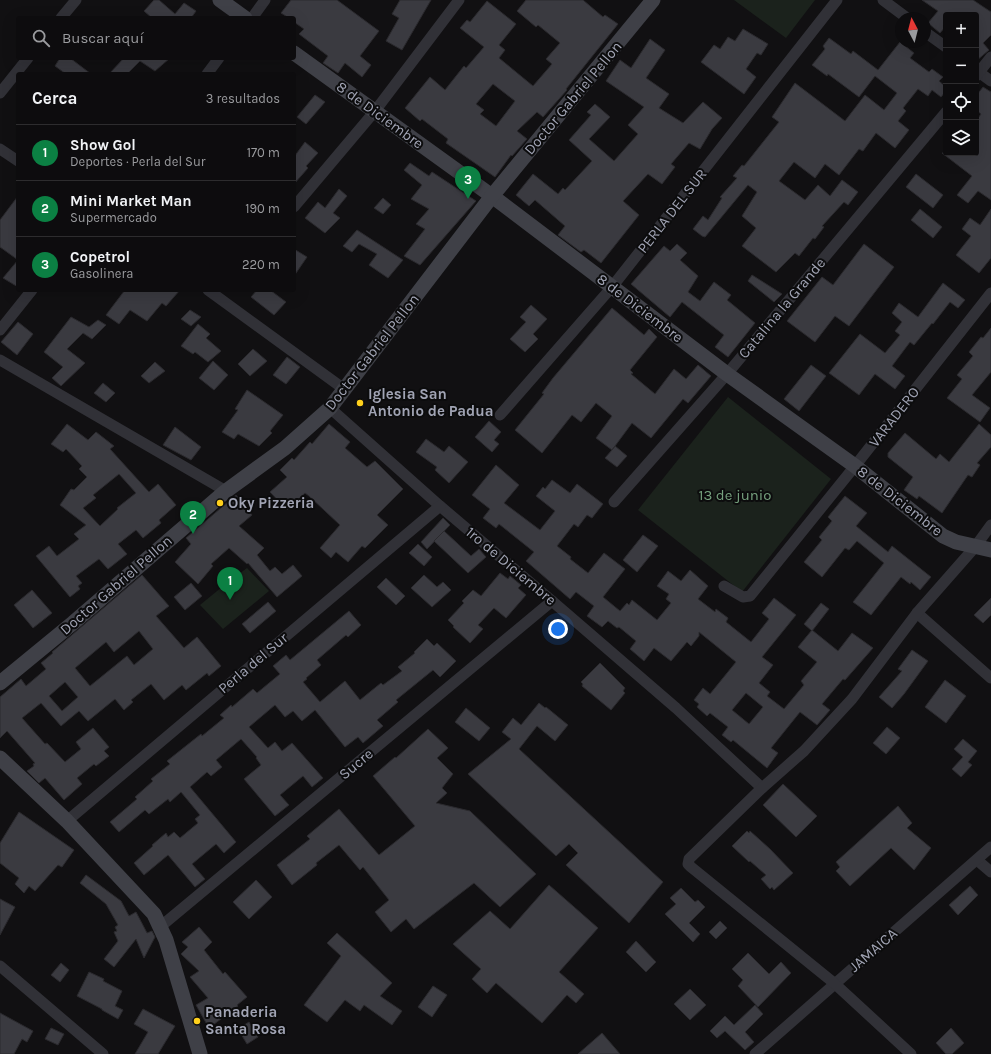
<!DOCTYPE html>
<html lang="es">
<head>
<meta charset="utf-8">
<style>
  :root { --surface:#0d0c0e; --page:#1b1a1c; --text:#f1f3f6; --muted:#9a9b9e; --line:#2d2c2e; --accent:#0b8043 }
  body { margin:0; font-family:Karla,sans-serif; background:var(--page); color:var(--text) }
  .controls { position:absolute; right:12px; top:12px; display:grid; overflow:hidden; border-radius:4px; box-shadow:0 4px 16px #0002 }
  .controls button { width:36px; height:36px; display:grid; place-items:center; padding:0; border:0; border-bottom:1px solid var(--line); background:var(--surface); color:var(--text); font:20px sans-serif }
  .compass { position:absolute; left:895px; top:12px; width:36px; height:36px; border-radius:50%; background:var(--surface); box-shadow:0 4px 16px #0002; rotate:353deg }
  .you { position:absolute; left:558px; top:629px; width:14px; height:14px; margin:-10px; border:3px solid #fff; border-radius:50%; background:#1a73e8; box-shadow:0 0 0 6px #1a73e833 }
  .badge { display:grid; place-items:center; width:26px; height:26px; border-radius:50%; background:var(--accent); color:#fff; font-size:13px; font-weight:700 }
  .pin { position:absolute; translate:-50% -33px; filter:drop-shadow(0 1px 2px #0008) }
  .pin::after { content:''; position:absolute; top:21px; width:14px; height:12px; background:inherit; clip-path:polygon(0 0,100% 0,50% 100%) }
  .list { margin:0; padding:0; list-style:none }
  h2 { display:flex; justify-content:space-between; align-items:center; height:52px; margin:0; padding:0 16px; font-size:17px }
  h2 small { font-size:13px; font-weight:400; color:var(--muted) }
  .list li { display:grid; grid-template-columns:26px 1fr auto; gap:12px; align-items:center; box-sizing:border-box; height:56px; padding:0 16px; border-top:1px solid var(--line) }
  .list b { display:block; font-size:15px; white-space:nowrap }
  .list p { margin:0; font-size:13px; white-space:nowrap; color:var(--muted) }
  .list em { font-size:13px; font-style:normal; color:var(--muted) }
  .icon { flex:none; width:22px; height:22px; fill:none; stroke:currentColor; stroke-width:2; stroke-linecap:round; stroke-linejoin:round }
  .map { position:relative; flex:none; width:991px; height:1054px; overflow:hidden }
  .search { position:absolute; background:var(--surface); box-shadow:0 4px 16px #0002; left:16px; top:16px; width:280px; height:44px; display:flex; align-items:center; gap:10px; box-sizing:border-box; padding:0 14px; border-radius:4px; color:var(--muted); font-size:15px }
  .panel { position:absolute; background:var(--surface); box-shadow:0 4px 16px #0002; left:16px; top:72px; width:280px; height:220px; border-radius:4px }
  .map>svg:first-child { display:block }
</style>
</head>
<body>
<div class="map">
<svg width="991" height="1054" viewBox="0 0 991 1054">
  <rect width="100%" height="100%" fill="#111012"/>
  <!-- green -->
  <g fill="#1b221c">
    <path d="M734,0H815L786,38Z"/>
    <path d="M728,397L831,479L742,592L638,510Z"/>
    <path d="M247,568L269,591L223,629L200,605L228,582Z"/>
  </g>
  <!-- building -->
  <g fill="#3a3a40" stroke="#2b2a2e" fill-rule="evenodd">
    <path d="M154,0H159L175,14L184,3L196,11L191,18H152L144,11Z"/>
    <path d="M291,0H337L379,31L360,56L371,65L362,77L345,63L338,73L323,63L328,56L299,34L304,29L294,22V18H289L281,13Z"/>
    <path d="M400,0H431L402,50L386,41L399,18L392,14Z"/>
    <path d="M526,0H583L603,17L605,15L618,24L566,89L567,90L543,117L537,112L517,131L527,139L512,156L511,155L495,177L446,143L448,139L422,119L420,121L405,108L430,77L445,90L464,66L466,68L484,47L460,28L467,20L470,22L487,1L516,24L499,45L505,50L499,58L533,86L552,64L546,59L560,43L538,25L536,27L517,11ZM493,84L515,101L496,126L480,114L484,110L476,104Z"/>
    <path d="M922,0H973L991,12V35L983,43L989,50L976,61V15H946V26L940,33L928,23L938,11Z"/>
    <path d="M743,29L768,44L761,55L757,53L746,69L756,77L744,94L701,62L714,45L720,49L728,37L735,41Z"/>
    <path d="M829,38L851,54L853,51L878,70L900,42L914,53L910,58L929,72L932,69L943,77L939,81L946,87V91L941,97L932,90L928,96L918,89L903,108L906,111L898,121L909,130L895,148L876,133L863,151L859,149L839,175L825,164L815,178L794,162L779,181L805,200L818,185L830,196L842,180L858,192L848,205L844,202L822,226L824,227L815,239L813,238L799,256L795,253L776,272L742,246L756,228L742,216L757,192L748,185L705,237L702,236L693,229L703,216L708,220L722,198L720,197L737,178L733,176L742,165L744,166L779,122L772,117L795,83L845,121L865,95L884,110L897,93L875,76L859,97L828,74L827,76L812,65L825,49L823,46Z"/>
    <path d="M650,39L665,50L646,78L669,94L659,108L683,123L703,102L722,118L712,129L700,149L689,143L671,164L675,167L662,184L648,174L623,201L639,215L601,263L584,250L581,252L558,235L565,226L535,200L529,206L516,195L533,174L558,194L563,188L565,190L592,161L569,140L591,115L587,112L595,104L610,117L589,139L614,161L638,134L628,125L644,107L606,81L620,60L631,68Z"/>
    <path d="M60,58H70L91,74H66L55,66Z"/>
    <path d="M124,58H170L155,71L140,61L127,74H109Z"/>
    <path d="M983,87L991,92V200L978,191L968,203L957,195L972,176L942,153H976V121L981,114L976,110V96Z"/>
    <path d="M315,95L325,102L306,124L297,117Z"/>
    <path d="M305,142L318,153L306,166L308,168L294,184V157Z"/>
    <path d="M410,163L429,176L432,172L476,201L420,265L404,256L425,229L416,224L429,209L411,199L422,185L404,170Z"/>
    <path d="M916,174L943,195L933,208L906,187Z"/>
    <path d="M339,189L347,196L333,213L340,218L325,233L305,218L318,202L325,208Z"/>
    <path d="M18,196V287L3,278L18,260L0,247V220Z"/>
    <path d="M383,198L391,205L383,214L374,208Z"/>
    <path d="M920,209L942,227L933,238L911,220Z"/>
    <path d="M991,209V258L979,273L956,255L971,236L962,229L970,218L980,225Z"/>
    <path d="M357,230L403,260L388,278L369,265L377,254L359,244L352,252L343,246Z"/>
    <path d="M677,244L687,253L680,260L698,276L688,292L700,301L714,282L731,295L727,300L755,323L728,357L715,347L724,335L682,302L670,317L631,284L664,246L670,251Z"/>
    <path d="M864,244L894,267L849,326L835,316L815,342L787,321L822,277L833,285Z"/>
    <path d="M294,249L307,257L294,276Z"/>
    <path d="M752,275L782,294L774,302L748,281Z"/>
    <path d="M943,283L965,300L958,308L950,302L933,324L932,323L914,345L910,342L892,366L905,376L895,389L875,374L859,395L829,373L860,334L885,353L900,335L895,331L902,322L892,313L899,303L918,317Z"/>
    <path d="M125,290H180L166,306L162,303L147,321L130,310L119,324L106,315Z"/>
    <path d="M257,290H270L286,302L274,315L251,297Z"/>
    <path d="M531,305L547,319L533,334L538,339L525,352L510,339L526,322L520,317Z"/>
    <path d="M612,308L644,335L649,329L657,337L630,370L633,373L631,374L655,394L674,369L686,379L698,365L711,376L688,403L683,399L651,438L632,423L612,450L615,446L627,456L617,467L605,458L612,450L596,438L612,416L596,403L581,422L572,415L542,453L515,430L544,394L542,393L553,378Z"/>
    <path d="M190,310L201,317L191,326L181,319Z"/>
    <path d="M71,317L89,327L98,320L106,325L92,339L83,333L67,349L85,363L61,386L52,378L63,367L44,352Z"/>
    <path d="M18,322L33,334L17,355L1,342Z"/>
    <path d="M198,324L210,334L206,338L221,351L208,362L195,352L193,354L181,346Z"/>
    <path d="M991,328V372L972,395L990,408L980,422L947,398L962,379L957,375L973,356L969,352L981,337L983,338Z"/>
    <path d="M253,349L267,361L250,376L238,364Z"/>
    <path d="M287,357L300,367L286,384L273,375Z"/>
    <path d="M213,361L228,375L214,390L199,378Z"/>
    <path d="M155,362L165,371L149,383L141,376Z"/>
    <path d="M811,365L826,376L799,411L784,399Z"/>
    <path d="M103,383L115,393L106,402L94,393Z"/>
    <path d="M247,390L283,415L270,431L272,433L259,446L238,434L234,439L222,432L238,410L235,409Z"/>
    <path d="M489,421L501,432L494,440L499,444L492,452L475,437Z"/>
    <path d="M67,424L88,440L96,432L114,446L110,449L149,492L158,484L176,505L159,520L161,523L143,538L136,530L118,544L127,554L108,569L99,559L76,576L82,583L78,586L80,589L70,597L36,556L49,546L57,556L79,539L74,534L86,525L60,505L71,489L74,490L87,477L79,469L82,466L66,449L63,452L51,444ZM119,474L136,493L117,508L118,509L100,526L83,508L96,498L93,495Z"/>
    <path d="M329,424L350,442L345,448L367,467L375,461L403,489L377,515L388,525L365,548L362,546L348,562L336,552L331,558L320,548L340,525L309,496L305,493L287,510L270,492L287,477L280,470L292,458L294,460L310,442L312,444Z"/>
    <path d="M979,424L991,435V447L977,463L980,465L972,477L968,475L942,513L919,496L917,499L904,490L913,477L888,457V453L905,433L936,459L940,454L949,462Z"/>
    <path d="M175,427L201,447L191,460L163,445Z"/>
    <path d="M426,439L444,452L449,446L468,462L449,483L435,470L437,467L416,452Z"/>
    <path d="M496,465L519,485L504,503L540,530L555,511L536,496L543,487L545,489L552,480L570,493L577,484L603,504L592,518L587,515L578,527L574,524L557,546L571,557L570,559L588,573L604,553L625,569L603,597L620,611L627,603L629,605L632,600L657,620L671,603L666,599L669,594L657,586L668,571L681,581L690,570L708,586L698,599L715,612L716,609L728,618L726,622L751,642L769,619L762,613L774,598L796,615L762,657L773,665L759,683L770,692L767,696L784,709L804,685L801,681L817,662L798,647L812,630L838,651L852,633L873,648L845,680L843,679L822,704L830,710L817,725L800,712L771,748L778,753L767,768L733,740L731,742L722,735L728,727L710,713L707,716L697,707L699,704L694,700L703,688L710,694L736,662L699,632V636L691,646L687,642L671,661L654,648L644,661L630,649L636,641L619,627L617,628L608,621L602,627L587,616L594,606L576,592L570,599L526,561L534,552L499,524L496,528L483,518L490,509L472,495ZM746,693L763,707L749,724L732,710Z"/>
    <path d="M236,495L252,515L239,526L264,548L257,555L270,571L275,567L282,574L293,565L302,576L277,597L248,563L247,564L229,548L211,564L213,566L198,584L175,562L191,544L186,538Z"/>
    <path d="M845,496L867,513L856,526L888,552L892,546L931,577L920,590L911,582L910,584L901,577L871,615L853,602L884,563L857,541L849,550L845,548L822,577L804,562L822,540L819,537L832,521L828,517Z"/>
    <path d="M443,518L450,525L427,549L421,542Z"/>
    <path d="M444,531L471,556L479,549L486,557L468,573L434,541Z"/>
    <path d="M643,535L658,546L637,572L623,560Z"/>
    <path d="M418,544L432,557L424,566L409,553Z"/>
    <path d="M500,573L508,579L510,576L521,585L518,588L526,595L506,618L494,608L478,625L483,629L470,643L453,627L454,626L448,620L464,603L462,601L473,590L481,596Z"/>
    <path d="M142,575L169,606L156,616L184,648L197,637L221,666L209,676L207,673L186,690L182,685L164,700L151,684L131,700L133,702L124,710L115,699L88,721L79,711L61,726L41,703L22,718L45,744L47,743L65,762L81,749L76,742L93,728L109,747L104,751L109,756L96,766L94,764L77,778L82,784L64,800L45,778L39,783L27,771L34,766L33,764L35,763L7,731L0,738V697L21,679L26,686L46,669L41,663L53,653L52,652ZM139,631L153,649L134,665L127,656L90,686L75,668L106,642L114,652ZM65,682L78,697L62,711L49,696Z"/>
    <path d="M424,575L437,587L443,582L451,590L432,607L411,588Z"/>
    <path d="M386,578L405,596L396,605L377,587Z"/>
    <path d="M191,583L202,596L185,610L174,597Z"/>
    <path d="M32,590L52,613L33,628L14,605Z"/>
    <path d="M991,598V615L983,623L974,615Z"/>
    <path d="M268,602L276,611L250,633L242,624Z"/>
    <path d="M821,603L829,609L812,631L804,624Z"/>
    <path d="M349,611L361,625L348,637L346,635L317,660L321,665L306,678L307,679L303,682L320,702L345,681L360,700L381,683L383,685L402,671L398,667L415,653L414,652L427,639L434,646L437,643L456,661L440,677L433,670L396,700L398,702L377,720L383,726L363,743L358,737L345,747L315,710L302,721L293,711L285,717L275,705L249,727L268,748L275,742L282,751L292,743L323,778L312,787L303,776L280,795L289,805L275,816L244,779L261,765L256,758L257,757L241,739L216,760L222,767L211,776L207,772L190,787L236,842L224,853L216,844L192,864L205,879L195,887L168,855L144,875L134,863L153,846L152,845L166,833L168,837L174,832L180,838L198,823L195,819L200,815L181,792L170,802L168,799L149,814L145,810L119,832L110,822L137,799L135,797L153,781L151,779L170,764L167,761L201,734L202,736L224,718L220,715L231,705L232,707L253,689L257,693L280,674L273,666L286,655L290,660Z"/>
    <path d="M912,650L928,661L904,694L892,708L879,697L902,671L898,669Z"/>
    <path d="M600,663L625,688L623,691L625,693L611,710L582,686L583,684L581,682Z"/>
    <path d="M945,680L966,696L946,723L925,707Z"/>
    <path d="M539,703L545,708L546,707L568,725L555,741L537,726L519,749L663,882L629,923L566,865L578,853L569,844L556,856L468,774L511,739L502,732L513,718L521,725Z"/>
    <path d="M466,708L490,728L479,741L455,722Z"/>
    <path d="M887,727L900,738L886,754L873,743Z"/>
    <path d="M428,729L448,748L437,758L453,774L442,788L447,793L436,803L470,811L536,874L500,907L474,883L414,929L406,919L391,932L375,912L389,900L363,867L360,870L339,845L316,863L317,865L292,885L277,865L310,839L307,836L339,809L379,855L415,826L373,776L395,757L396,758Z"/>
    <path d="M963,739L977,751L968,762L972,765L961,777L952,769L963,757L954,749Z"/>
    <path d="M783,784L817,816L796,837L763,805Z"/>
    <path d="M898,806L912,823L907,828L931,848L914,870L891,848L850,886L836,871L840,867L836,862Z"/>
    <path d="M19,812L74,850L62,867L58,865L35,891L29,886L24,893L15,884L19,878L0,863V843Z"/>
    <path d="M747,831L749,833L750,831L770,849L793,873L774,890L772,887L770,889L761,879L766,875L750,861L749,862L732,846Z"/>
    <path d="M86,875L121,901L129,916L136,912L147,933L152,931L155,937L144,958L136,939L114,967L104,959L118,941L114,932L117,931L115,927L118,925L106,904L80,883Z"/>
    <path d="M256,880L272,897L249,919L233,902Z"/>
    <path d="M549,885L598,928L559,972L584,994L576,1003L567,995L542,1023L496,983L487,993L472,979L481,969L453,944L490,911L510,929Z"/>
    <path d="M970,886L978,895L958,915L949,905Z"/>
    <path d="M681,888L695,902L698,900L705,907L689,923L700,934L693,942L665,914L676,904L670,898Z"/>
    <path d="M0,899L15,907L0,935Z"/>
    <path d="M720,921L727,928L716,939L709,932Z"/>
    <path d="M199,927L212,942L204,950L223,974L225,972L247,997L237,1005L238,1006L209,1028L196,1005L208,998L190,977L199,971L181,954L188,947L182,942Z"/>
    <path d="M337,933L392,983L380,996L402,1011L392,1025L364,1005L360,1011L345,1000L327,1022L304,1005L341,956L327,943Z"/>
    <path d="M636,941L656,962L646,972L626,952Z"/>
    <path d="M748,953L769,974L781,962L791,973L758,1007L738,986L743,980L732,969Z"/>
    <path d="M61,963L69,970L60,982L51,975Z"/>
    <path d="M89,972L104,979L103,981L122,991L115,1006L123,1010L118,1019L102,1010V1009L77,996Z"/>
    <path d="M433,986L447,995L432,1017L418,1007Z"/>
    <path d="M690,989L706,1005L690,1020L674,1004Z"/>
    <path d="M755,1005L763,1014L745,1032L754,1042L745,1050L725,1031L717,1038L710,1031L725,1016L734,1025Z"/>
    <path d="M143,1009L175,1026L158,1054H135L148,1032L134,1024Z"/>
    <path d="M0,1013L33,1031L27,1042L22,1039L14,1054H0Z"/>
    <path d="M249,1022L258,1037L247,1044L238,1029Z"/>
    <path d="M51,1028L64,1034L58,1045L45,1039Z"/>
    <path d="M951,1028L964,1043L952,1054H946L936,1043Z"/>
    <path d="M602,1033L620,1054H578Z"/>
  </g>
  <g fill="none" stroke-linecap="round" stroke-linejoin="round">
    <!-- street -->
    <g stroke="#313137" stroke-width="11">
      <path d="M883,0L907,18"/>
      <path d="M61,18L76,0"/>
      <path d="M252,18L265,0"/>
      <path d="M925,32L946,47"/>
      <path d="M976,70L991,81"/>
      <path d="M207,74L219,58"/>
      <path d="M976,76L991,57"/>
      <path d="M0,93L28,58"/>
      <path d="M0,149L18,161"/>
      <path d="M294,207L375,111L459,0"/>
      <path d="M208,290L344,389"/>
      <path d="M0,330L32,290"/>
      <path d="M0,360L226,491"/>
      <path d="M330,408L440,506L552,601L676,708L762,788"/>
      <path d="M500,415L612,287L837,0"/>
      <path d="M614,502L727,374L946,112"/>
      <path d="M724,586L743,597L750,596L855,466L991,293"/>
      <path d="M917,613L991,678"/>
      <path d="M67,821L440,506"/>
      <path d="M977,860L991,872"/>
      <path d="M160,927L552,601"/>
      <path d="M0,966L103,1054"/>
      <path d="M755,1054L991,847"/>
      <path d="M911,1054L834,983L691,867L688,864L689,859L762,788L804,751L852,699L917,613L975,547L991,525"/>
    </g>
    <!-- secondary -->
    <g stroke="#3f4047" stroke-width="15">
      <path d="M220,0L245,18"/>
      <path d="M294,53L492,196L727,374L855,466L943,536L956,542L991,550"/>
      <path d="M0,683L73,623L226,491L285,448L330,408L492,196L653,0"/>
      <path d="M0,758L67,821L154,914L166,940L200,1054"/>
    </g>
  </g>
  <!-- markers -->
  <g fill="#ffd01c" stroke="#0c0c0d" stroke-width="1.5">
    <circle cx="360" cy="403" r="4"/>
    <circle cx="220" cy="503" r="4"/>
    <circle cx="197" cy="1021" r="4"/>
  </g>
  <g text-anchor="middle" stroke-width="4" stroke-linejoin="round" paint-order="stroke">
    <!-- street labels -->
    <g font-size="15" fill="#a1a4b4" stroke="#0c0c0d">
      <text transform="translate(573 98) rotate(-50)" y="5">Doctor Gabriel Pellon</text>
      <text transform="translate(380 115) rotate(36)" y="5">8 de Diciembre</text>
      <text transform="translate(672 211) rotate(-52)" y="5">PERLA DEL SUR</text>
      <text transform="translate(640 308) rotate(37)" y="5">8 de Diciembre</text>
      <text transform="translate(782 308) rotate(-50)" y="5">Catalina la Grande</text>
      <text transform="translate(372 352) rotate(-52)" y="5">Doctor Gabriel Pellon</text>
      <text transform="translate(894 417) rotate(-52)" y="5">VARADERO</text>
      <text transform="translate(900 501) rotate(38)" y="5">8 de Diciembre</text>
      <text transform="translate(511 566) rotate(40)" y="5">1ro de Diciembre</text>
      <text transform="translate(116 585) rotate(-41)" y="5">Doctor Gabriel Pellon</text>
      <text transform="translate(253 663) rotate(-40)" y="5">Perla del Sur</text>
      <text transform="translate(356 764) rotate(-40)" y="5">Sucre</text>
      <text transform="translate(873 950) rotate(-41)" y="5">JAMAICA</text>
    </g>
    <!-- poi labels -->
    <g font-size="15" font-weight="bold" fill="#a1a4b4" stroke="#0c0c0d" text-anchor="start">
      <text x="368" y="399">Iglesia San<tspan x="368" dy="17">Antonio de Padua</tspan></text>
      <text x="228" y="508">Oky Pizzeria</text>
      <text x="205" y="1017">Panaderia<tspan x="205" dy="17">Santa Rosa</tspan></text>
    </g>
    <!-- park labels -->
    <g font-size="15" fill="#76a17e" stroke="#0c0c0d">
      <text x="735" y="500">13 de junio</text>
    </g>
  </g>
</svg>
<div class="controls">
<button>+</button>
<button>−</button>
<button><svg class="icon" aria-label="locate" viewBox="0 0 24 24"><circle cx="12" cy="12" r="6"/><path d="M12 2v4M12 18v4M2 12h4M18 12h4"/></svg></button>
<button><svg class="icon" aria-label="layers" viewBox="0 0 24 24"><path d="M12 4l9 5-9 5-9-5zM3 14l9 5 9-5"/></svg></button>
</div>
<svg class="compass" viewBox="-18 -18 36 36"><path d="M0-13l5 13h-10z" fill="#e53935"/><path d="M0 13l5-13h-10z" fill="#9a9b9e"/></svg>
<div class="you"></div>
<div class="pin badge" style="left:230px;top:600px">1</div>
<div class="pin badge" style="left:193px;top:534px">2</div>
<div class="pin badge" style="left:468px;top:199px">3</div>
<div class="search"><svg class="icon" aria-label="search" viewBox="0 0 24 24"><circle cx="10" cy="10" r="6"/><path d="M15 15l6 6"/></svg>Buscar aquí</div>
<section class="panel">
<h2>Cerca<small>3 resultados</small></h2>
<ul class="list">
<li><span class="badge">1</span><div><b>Show Gol</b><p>Deportes · Perla del Sur</p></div><em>170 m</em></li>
<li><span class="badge">2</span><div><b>Mini Market Man</b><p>Supermercado</p></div><em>190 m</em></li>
<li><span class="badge">3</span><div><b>Copetrol</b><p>Gasolinera</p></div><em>220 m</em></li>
</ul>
</section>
</div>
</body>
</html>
